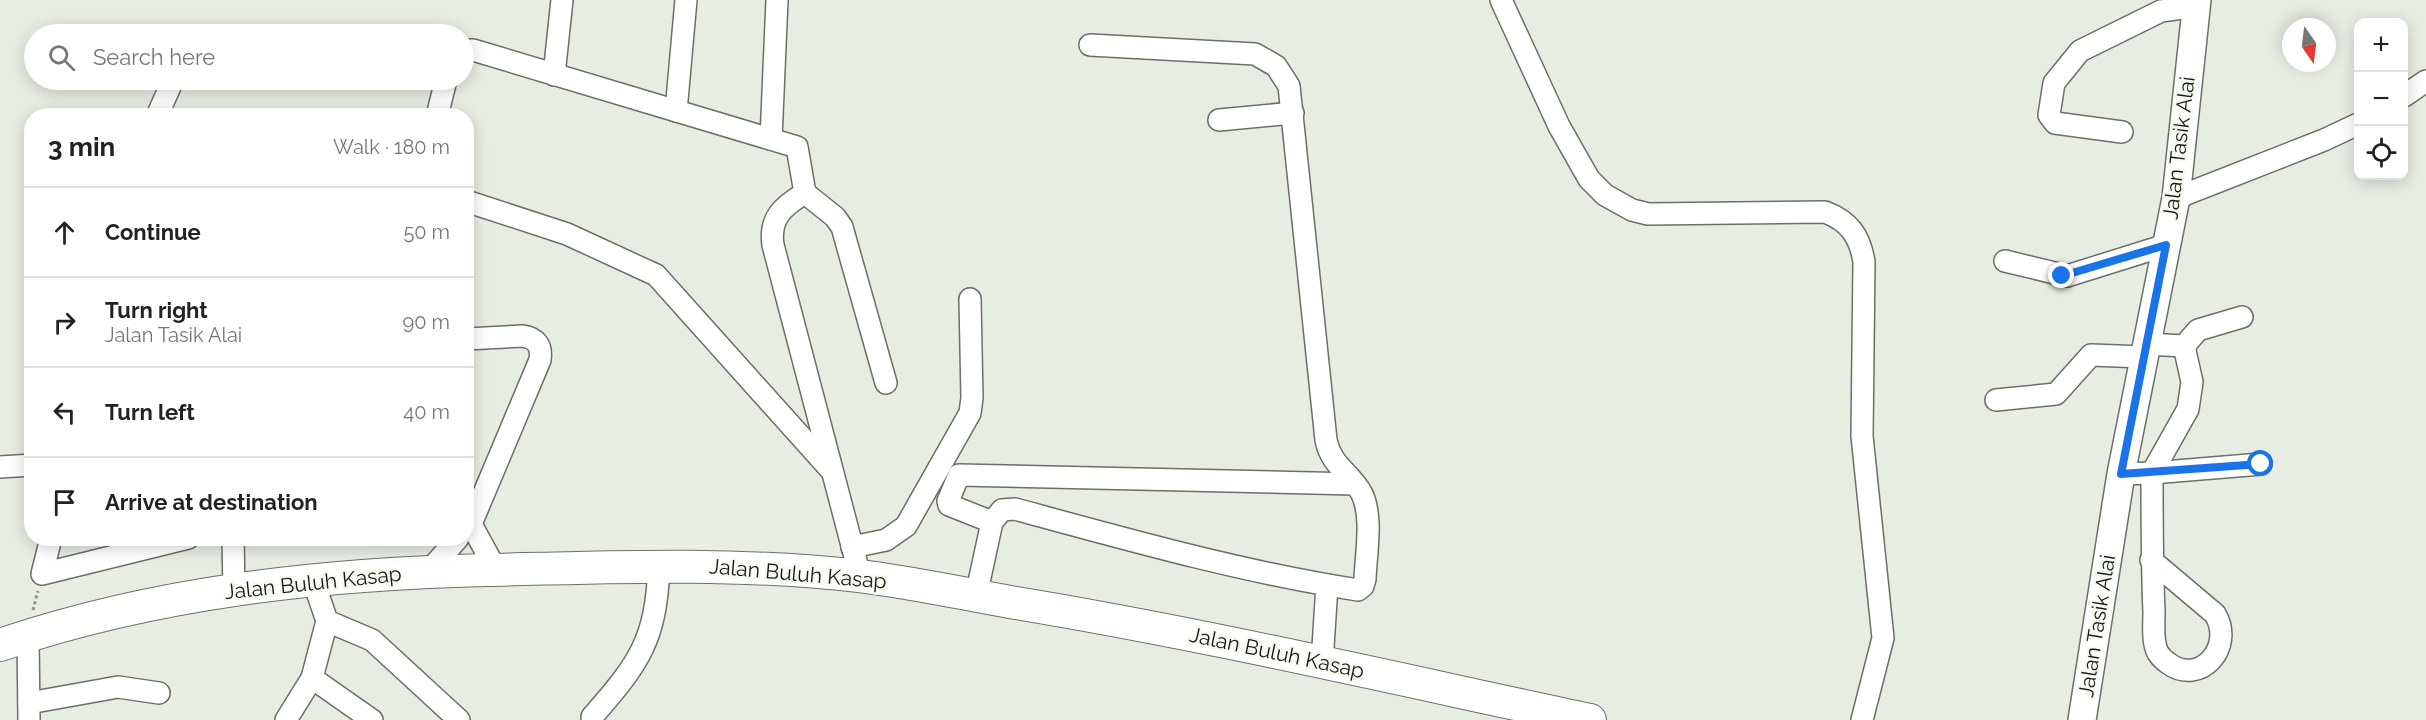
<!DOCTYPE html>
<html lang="en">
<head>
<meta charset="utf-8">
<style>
  :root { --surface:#fff; --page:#f2f2f2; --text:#222; --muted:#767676; --line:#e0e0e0 }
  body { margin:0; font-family:Raleway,sans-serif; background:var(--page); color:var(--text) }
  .controls { position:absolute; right:18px; top:18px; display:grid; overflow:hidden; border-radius:12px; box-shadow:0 3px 15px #0003 }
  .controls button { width:54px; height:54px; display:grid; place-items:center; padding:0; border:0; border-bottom:2px solid var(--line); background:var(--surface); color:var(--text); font:30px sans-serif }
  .compass { position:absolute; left:2282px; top:18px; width:54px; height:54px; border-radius:50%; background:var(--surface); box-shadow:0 3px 15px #0003; rotate:166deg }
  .stop { position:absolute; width:18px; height:18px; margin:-14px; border:4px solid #1a73e8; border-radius:50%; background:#fff }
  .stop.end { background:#1a73e8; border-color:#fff; box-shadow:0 2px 6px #0008 }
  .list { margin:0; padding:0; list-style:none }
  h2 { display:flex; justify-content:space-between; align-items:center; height:78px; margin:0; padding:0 24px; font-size:26px }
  h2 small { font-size:20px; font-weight:400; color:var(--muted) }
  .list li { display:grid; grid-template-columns:39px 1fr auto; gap:18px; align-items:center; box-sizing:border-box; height:90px; padding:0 24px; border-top:2px solid var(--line) }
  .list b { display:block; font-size:22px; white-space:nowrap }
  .list p { margin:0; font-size:20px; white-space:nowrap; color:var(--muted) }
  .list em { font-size:20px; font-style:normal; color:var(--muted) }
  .icon { flex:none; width:33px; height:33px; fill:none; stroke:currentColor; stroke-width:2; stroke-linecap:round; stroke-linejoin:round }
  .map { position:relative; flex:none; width:2426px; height:720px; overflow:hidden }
  .search { position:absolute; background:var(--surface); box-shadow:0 3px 15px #0003; left:24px; top:24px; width:450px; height:66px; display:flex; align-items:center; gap:15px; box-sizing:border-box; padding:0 21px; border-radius:33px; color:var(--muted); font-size:22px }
  .panel { position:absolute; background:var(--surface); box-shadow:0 3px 15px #0003; left:24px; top:108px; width:450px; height:438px; border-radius:24px }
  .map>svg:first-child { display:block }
</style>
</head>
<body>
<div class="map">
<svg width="2426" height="720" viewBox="0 0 2426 720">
  <rect width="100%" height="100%" fill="#e8ede4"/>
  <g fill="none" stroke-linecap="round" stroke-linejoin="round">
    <defs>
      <g id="minor">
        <path d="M1501,0L1559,126L1589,179L1605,195L1632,210L1648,214L1825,212C1849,221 1860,236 1864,262L1862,436L1883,638L1862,720"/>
        <path d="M464,50H473L797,147L805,193C783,206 769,218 773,245L860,576"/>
        <path d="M554,75L562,0"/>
        <path d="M2404,96L2426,81"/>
        <path d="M676,111L686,0"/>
        <path d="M157,116L173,80"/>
        <path d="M437,116L446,80"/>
        <path d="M1219,120L1293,113"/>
        <path d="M2122,132L2055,123L2049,115L2054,83L2080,51L2161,11L2196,6"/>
        <path d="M771,139L777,0"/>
        <path d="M805,193L835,217L842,227L886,383"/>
        <path d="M2176,198L2324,140L2358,124"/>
        <path d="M466,201L567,234L656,275L830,469"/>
        <path d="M2005,261L2067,276L2166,245"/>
        <path d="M466,339L522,336C537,338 542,346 540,360L471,524L466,529"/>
        <path d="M2147,344L2184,346L2198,330L2242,317"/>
        <path d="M1996,400L2056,394L2091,355L2144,357"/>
        <path d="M0,467L32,465"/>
        <path d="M2152,473L2188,409L2192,382L2184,346"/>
        <path d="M2152,473L2261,464"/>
        <path d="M2121,474L2152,473C2152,519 2152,566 2154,612C2154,624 2152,642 2158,653C2160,656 2165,661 2168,663C2200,687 2235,647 2215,614L2151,560"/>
        <path d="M992,522L949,505L948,501L959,475L1355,484"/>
        <path d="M471,524L496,570"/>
        <path d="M51,538L42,574L188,538"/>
        <path d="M233,538L234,590"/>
        <path d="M852,547L886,540L906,526L970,413L972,398L970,299"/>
        <path d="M429,571L458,538"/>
        <path d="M313,580L327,621L372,640L459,720"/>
        <path d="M976,596L992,522L1002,510L1015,509C1129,540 1242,572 1358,590L1363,586L1365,579C1366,553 1373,517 1362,494C1351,473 1331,466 1326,440L1289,86L1276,66L1255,54L1090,45"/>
        <path d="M327,621L312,678L372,720"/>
        <path d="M28,636L29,720"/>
        <path d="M1322,663L1327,585"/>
        <path d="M29,703L118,687L159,693"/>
        <path d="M592,717C640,662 656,640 659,566"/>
        <path d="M286,720L312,678"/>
      </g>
      <path id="major" d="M2082,720L2121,474L2176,198L2197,0"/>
      <path id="highway" d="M0,645C156,592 322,574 486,570C611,567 735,562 859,576C909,582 960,593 1010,602C1205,634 1397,679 1590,720"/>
    </defs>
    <!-- minor casing -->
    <use href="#minor" stroke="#6b6f67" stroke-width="24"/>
    <!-- major casing -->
    <use href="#major" stroke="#6b6f67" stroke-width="30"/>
    <!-- highway casing -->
    <use href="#highway" stroke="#6b6f67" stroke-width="34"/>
    <!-- path -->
    <path stroke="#8b8f88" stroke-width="3" stroke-dasharray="3 3" stroke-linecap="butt" d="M33,610L38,591"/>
    <!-- minor -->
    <use href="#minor" stroke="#fff" stroke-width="21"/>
    <!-- major -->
    <use href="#major" stroke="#fff" stroke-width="27"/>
    <!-- highway -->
    <use href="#highway" stroke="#fff" stroke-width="32"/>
  </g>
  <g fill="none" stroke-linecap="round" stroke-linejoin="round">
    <!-- route -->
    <path stroke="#1a73e8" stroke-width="8" d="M2062,276L2166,245L2121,474L2261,464"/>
  </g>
  <g text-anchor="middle" stroke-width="5" stroke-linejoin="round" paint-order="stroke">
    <!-- street labels -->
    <g font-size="21" fill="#181916" stroke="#f6fbf2">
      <text transform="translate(2179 148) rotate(-83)" y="7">Jalan Tasik Alai</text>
      <text transform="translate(798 574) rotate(5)" y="7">Jalan Buluh Kasap</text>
      <text transform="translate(313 583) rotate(-6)" y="7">Jalan Buluh Kasap</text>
      <text transform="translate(2097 626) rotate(-81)" y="7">Jalan Tasik Alai</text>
      <text transform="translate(1277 653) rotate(12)" y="7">Jalan Buluh Kasap</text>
    </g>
  </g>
</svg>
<div class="controls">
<button>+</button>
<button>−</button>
<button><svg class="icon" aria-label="locate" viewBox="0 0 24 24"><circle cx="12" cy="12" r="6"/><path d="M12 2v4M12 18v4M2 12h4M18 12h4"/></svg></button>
</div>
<svg class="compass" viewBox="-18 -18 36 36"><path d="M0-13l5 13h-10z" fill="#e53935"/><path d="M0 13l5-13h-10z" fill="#767676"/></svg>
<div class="stop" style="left:2261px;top:464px"></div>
<div class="stop end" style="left:2062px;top:276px"></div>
<div class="search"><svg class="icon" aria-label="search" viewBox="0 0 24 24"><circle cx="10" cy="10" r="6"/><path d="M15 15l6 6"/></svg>Search here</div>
<section class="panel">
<h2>3 min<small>Walk · 180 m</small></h2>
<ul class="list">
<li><svg class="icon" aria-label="ahead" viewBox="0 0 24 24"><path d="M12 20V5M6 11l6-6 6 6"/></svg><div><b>Continue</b></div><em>50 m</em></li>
<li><svg class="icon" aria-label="right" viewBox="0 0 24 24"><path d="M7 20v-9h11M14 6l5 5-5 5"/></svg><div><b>Turn right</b><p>Jalan Tasik Alai</p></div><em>90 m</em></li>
<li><svg class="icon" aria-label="left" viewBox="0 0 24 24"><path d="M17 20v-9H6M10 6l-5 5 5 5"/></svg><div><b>Turn left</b></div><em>40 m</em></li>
<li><svg class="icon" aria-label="arrive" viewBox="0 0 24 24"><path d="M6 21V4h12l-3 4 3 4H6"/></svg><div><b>Arrive at destination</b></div></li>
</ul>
</section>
</div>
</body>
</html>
